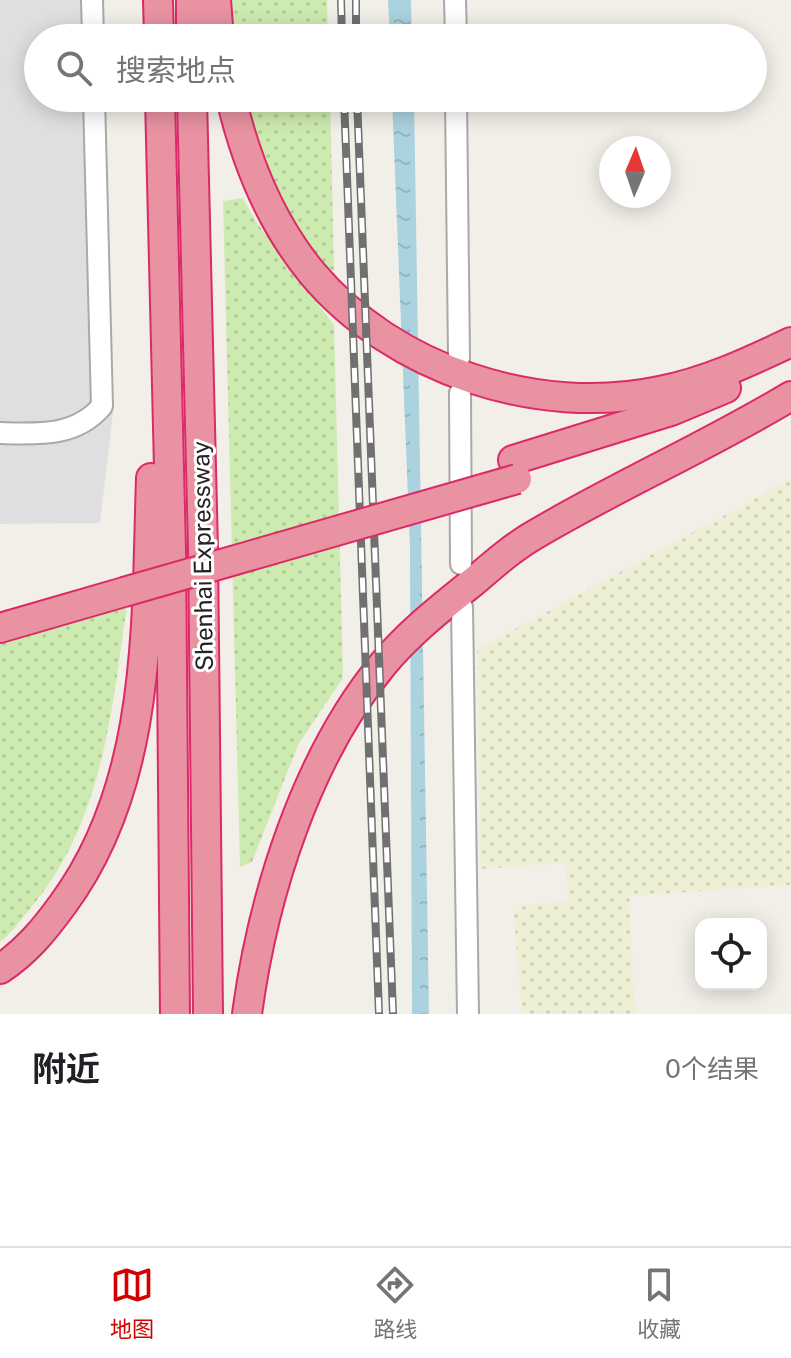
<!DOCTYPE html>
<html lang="zh">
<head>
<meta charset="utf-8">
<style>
  :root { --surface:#fff; --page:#f6f6f6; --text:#202124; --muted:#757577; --line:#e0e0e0; --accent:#d40000 }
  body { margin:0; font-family:"Public Sans","Noto Sans SC",sans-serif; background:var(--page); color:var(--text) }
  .controls { position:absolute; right:24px; bottom:24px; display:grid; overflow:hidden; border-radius:16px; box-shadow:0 4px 20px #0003 }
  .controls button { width:72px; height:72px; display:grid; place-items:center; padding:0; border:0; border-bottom:2px solid var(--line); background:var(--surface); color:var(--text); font:40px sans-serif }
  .compass { position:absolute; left:599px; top:136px; width:72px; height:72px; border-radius:50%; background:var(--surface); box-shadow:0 4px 20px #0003; rotate:2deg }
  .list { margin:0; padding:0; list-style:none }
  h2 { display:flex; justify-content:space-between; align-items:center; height:104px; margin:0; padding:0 32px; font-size:34px }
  h2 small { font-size:26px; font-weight:400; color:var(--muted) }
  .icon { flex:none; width:44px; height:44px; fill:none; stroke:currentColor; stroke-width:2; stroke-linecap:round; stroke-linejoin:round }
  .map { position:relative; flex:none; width:791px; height:1014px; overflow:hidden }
  .search { position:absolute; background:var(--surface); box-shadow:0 4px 20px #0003; left:24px; right:24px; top:24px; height:88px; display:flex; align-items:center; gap:20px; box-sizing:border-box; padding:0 28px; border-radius:44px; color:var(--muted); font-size:30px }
  .sheet { height:232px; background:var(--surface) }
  nav { display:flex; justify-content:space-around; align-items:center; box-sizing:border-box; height:112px; border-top:2px solid var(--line); background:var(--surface); font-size:22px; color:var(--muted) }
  nav a { display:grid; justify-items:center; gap:4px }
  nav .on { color:var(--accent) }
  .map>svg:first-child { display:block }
</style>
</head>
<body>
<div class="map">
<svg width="791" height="1014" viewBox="0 0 791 1014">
  <defs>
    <pattern id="farmland-dots" width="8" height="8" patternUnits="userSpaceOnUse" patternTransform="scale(2)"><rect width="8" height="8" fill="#eef0d5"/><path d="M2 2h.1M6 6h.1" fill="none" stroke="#ccceb7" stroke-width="1.8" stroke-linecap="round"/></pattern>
    <pattern id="grass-dots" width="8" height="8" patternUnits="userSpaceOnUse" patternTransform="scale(2)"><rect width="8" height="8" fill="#cdebb0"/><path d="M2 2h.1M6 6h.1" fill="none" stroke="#b0c997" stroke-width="1.8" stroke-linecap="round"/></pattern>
    <pattern id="water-ripples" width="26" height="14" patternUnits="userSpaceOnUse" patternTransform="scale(2)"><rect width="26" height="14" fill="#aad3df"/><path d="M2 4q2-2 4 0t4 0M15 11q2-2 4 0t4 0" fill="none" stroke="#92b5bf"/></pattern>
  </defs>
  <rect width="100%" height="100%" fill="#f2efe9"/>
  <!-- residential -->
  <path fill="#e0dfdf" d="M0,0H103L104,38H38V98H105L113,413L100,523L0,524Z"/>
  <!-- farmland -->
  <path fill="url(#farmland-dots)" d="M791,479V885L629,896L635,1014H522L513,906L568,901L565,863L480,869L477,650Z"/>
  <!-- grass -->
  <g fill="url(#grass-dots)">
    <path d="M232,0H327L328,38H235Z"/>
    <path d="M246,98H330L334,271C288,250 257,144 246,98Z"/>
    <path d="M243,198L257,223L334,325L343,678L298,745L252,862L240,867L223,201Z"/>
    <path d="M127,605C112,710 103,820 33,905C22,918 13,932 0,942V643Z"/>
  </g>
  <!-- water -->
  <g fill="url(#water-ripples)">
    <path d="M388,0H411L412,38H390Z"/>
    <path d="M392,98H414L429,1014H412L410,548Z"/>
  </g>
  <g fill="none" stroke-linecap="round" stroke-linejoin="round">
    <defs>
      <g id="minor">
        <path d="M92,0L93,38"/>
        <path d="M455,0L456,38"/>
        <path d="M456,98L459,358"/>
        <path d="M460,393L461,564"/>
        <path d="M0,433C38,434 76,437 102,406L94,98"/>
        <path d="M462,607L468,1014"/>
      </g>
      <g id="highway">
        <path d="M158,0L159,38"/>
        <path d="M191,0V38"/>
        <path d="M216,0L219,38"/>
        <path d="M160,98L171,550L175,1014"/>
        <path d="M192,98L203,549L208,1014"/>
        <path d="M231,98C246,162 270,222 312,273C393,370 538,417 660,391C706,382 749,362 791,342"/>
        <path d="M513,460L671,411L726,388"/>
        <path d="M0,628L124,592"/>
        <path d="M0,969C26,952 45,929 63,904C153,782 146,622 151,478"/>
        <path d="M247,1014C263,895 306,757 384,663C410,632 442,607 473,582C493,565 513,547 536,534C619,485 708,446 791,396"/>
      </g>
    </defs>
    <!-- minor casing -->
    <use href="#minor" stroke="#a9a9a9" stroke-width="24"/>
    <!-- highway casing -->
    <use href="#highway" stroke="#dc2a67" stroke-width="32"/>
    <!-- minor -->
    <use href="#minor" stroke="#fff" stroke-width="20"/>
    <!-- highway -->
    <use href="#highway" stroke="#e892a2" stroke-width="28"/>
    <defs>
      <g id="rail">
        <path d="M341,0L342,38"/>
        <path d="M356,0V38"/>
        <path d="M344,98L379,1014"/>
        <path d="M357,98L393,1014"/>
      </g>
    </defs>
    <!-- rail casing -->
    <use href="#rail" stroke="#707070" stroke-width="8"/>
    <!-- rail -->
    <use href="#rail" stroke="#fff" stroke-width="5" stroke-dasharray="15" stroke-linecap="butt"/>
    <defs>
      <path id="highway-bridge" d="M124,592L517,479"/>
    </defs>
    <!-- highway-bridge casing -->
    <use href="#highway-bridge" stroke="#dc2a67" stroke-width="32" stroke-linecap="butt"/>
    <!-- highway-bridge -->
    <use href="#highway-bridge" stroke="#e892a2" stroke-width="28"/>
  </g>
  <g text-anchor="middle" stroke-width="6" stroke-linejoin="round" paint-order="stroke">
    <!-- street labels -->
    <g font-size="24" fill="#222" stroke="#fff">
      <text transform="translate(203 556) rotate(-91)" y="8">Shenhai Expressway</text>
    </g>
  </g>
</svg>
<div class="controls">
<button><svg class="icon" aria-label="locate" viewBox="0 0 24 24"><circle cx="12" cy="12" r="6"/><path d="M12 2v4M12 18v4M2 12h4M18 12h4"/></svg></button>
</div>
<svg class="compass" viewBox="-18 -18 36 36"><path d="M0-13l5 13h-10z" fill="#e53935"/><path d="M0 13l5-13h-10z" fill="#757577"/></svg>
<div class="search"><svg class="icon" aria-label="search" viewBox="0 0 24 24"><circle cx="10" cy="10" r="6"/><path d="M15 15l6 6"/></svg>搜索地点</div>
</div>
<section class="sheet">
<h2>附近<small>0个结果</small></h2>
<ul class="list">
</ul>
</section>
<nav>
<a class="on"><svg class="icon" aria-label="map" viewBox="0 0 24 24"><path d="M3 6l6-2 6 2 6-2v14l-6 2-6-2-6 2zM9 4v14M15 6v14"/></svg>地图</a>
<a><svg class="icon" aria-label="directions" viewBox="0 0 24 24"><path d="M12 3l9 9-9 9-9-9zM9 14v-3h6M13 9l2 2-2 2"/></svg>路线</a>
<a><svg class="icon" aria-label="saved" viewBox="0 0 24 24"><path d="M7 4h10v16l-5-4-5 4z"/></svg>收藏</a>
</nav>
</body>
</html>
